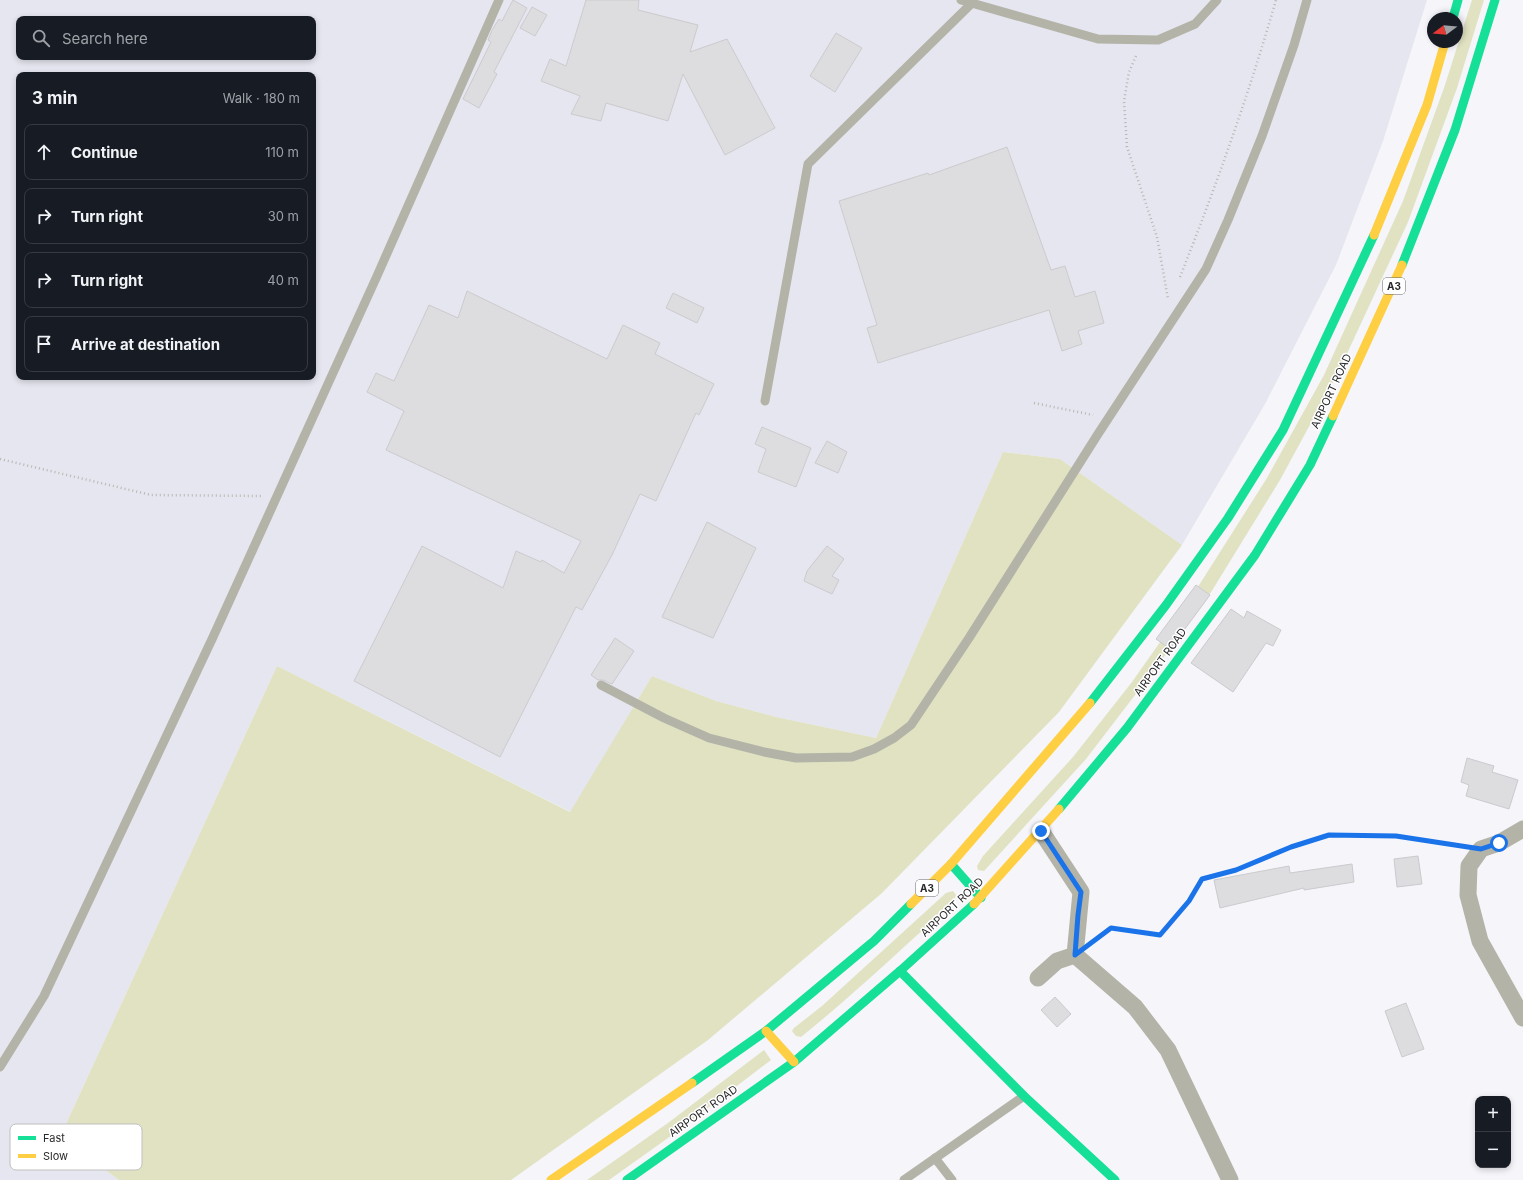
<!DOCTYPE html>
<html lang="en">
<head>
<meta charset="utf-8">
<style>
  :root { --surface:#171b24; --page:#242831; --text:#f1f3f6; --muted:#9ea1a6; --line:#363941 }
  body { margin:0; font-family:Inter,sans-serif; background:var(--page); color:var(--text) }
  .controls { position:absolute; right:12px; bottom:12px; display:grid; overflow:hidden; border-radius:8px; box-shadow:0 2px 6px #0003 }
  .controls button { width:36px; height:36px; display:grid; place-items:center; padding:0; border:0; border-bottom:1px solid var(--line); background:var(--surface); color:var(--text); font:20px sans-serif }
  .compass { position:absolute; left:1427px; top:12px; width:36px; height:36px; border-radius:50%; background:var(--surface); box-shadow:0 2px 6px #0003; rotate:254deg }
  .stop { position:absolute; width:12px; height:12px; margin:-9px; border:3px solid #1a73e8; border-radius:50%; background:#fff }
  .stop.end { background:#1a73e8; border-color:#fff; box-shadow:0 1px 4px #0008 }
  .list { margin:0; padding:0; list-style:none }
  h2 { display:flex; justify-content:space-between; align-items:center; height:52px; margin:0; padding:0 16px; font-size:17px }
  h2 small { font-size:13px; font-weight:400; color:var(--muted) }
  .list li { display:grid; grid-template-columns:26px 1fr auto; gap:12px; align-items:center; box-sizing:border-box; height:56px; margin:0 8px 8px; padding:0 8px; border:1px solid var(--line); border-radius:8px }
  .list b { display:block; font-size:15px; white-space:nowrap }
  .list em { font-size:13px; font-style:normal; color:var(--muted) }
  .icon { flex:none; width:22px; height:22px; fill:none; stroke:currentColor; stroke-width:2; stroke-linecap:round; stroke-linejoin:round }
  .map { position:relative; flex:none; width:1523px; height:1180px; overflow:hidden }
  .search { position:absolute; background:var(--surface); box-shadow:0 2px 6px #0003; left:16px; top:16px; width:300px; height:44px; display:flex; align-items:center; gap:10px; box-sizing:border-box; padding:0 14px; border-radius:8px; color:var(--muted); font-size:15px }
  .panel { position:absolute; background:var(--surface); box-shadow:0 2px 6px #0003; left:16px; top:72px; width:300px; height:308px; border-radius:8px }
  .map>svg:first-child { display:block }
</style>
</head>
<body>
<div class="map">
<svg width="1523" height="1180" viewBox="0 0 1523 1180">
  <rect width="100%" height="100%" fill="#f5f5fa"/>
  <!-- built -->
  <path fill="#e6e6f0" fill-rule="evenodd" d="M0,0H1427L1383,141L1336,265L1265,404L1182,545L1060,459L1003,452L876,738L776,717L716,701L652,676L571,812L277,666L60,1137L119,1180H0ZM19,19H313V57H19ZM19,75H313V377H19Z"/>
  <!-- green -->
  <g fill="#e1e2c2">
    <path d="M1472,0H1484L1457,88L1408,222L1338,373L1280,480L1205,602L1148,678L1086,759L984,871L978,870L977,866L983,856L1073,757L1132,682L1189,601L1267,478L1324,375L1403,201L1444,88Z"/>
    <path d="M1003,452L1060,459L1182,545L1059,712L882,893L708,1040L511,1180H119L60,1137L277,666L570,812L652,676L716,701L776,717L876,738Z"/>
    <path d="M953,891L956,895L953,902C903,948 854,994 801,1037L796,1036L792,1031L794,1028L822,1006L946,893Z"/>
    <path d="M764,1050L771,1060L675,1133L609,1180H587L668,1123Z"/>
  </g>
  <!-- building -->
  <g fill="#dddde0" stroke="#cbcbce">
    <path d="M513,0L527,8L494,72L497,74L479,108L463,99L491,42L488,40L492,30L499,19L502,21Z"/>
    <path d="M586,0H639L638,10L698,25L690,52L727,39L775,128L725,155L683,74L668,121L606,103L601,121L571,114L580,96L541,81L550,59L566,66Z"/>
    <path d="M532,7L547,15L535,36L520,28Z"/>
    <path d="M836,33L862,48L835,92L810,76Z"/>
    <path d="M1007,147L1051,270L1065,266L1075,297L1095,291L1104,323L1078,331L1082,344L1062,351L1049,310L878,363L867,328L877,325L839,201L928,173L929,175Z"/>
    <path d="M467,291L607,359L623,325L660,343L655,354L714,384L699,415L696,413L656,501L640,494L612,555L582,610L576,607L500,757L354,681L422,546L503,588L516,551L541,562L542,560L564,573L581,541L386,450L404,411L367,392L376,373L394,381L429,305L458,318Z"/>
    <path d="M673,293L704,308L697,323L666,308Z"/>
    <path d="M762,427L811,448L796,487L758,472L766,449L755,444Z"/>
    <path d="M827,441L847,452L838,473L815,463Z"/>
    <path d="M707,522L756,548L713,638L662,617Z"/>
    <path d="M827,546L844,559L832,576L839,580L832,594L804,581L807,571Z"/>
    <path d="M1196,585L1210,595L1170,649L1156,639Z"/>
    <path d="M1231,609L1244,618L1247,611L1281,630L1273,646L1266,643L1233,692L1191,663Z"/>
    <path d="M615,638L634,651L612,684L603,680H598L591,675Z"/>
    <path d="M1467,758L1494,766L1492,772L1518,780L1509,809L1466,796L1469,785L1461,782Z"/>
    <path d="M1418,856L1422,884L1397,887L1394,859Z"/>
    <path d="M1352,864L1354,882L1304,890V888L1220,908L1214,880L1289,866L1290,873Z"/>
    <path d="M1055,997L1071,1014L1057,1027L1041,1010Z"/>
    <path d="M1406,1003L1424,1049L1402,1057L1385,1011Z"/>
  </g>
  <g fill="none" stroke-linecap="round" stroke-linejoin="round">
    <!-- path -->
    <g stroke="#b7b7b3" stroke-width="2.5" stroke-dasharray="1 3" stroke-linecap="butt">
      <path d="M1136,56L1129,72L1124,101L1127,147L1157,237L1168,299"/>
      <path d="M1180,277C1216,186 1249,94 1276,0"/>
      <path d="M1034,403L1093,415"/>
      <path d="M0,459L151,495L261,496"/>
      <path d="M1096,939L1111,928L1160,935L1189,901L1202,879L1236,870L1291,847L1329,835L1396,836L1459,845"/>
    </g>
    <!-- lane -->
    <g stroke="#b3b3a8" stroke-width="9">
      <path d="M961,0L1098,39L1158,40L1195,24L1217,0"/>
      <path d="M765,401L808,164L972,3"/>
      <path d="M601,685L664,718L709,738L764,752L796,758L852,757L874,749L894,738L911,725L969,638L1098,434L1206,269L1228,220L1262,136L1294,45L1307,0"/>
      <path d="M0,1067L44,996L213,637L377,276L499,0"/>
      <path d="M935,1158L952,1180"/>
      <path d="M904,1180L1024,1096"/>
    </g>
    <!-- street -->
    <g stroke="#b3b3a8" stroke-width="17">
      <path d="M1523,829L1499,843L1481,849L1469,866L1468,895L1480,941L1523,1018"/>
      <path d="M1075,955L1135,1007L1168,1050L1230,1180"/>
      <path d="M1038,978L1057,961L1075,955L1081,892L1041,831"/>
    </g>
    <!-- fast -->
    <g stroke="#16e098" stroke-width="9">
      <path d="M1453,18L1458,0"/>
      <path d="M1402,265L1455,130L1495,0"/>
      <path d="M1090,703L1166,605L1228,518L1283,430L1374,235"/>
      <path d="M1059,809L1127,728L1255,555L1310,465L1333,416"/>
      <path d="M951,864L981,898"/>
      <path d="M900,971L1024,1096L1115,1180"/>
      <path d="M692,1083L766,1031L874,941L911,904"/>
      <path d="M627,1180L794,1062L900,971L974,904"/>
    </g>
    <!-- slow -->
    <g stroke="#ffcf43" stroke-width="9">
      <path d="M1374,235L1427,105L1445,42"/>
      <path d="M1333,416L1402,265"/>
      <path d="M911,904L951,864L1090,703"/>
      <path d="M974,904L1059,809"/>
      <path d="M766,1031L794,1062"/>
      <path d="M551,1180L692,1083"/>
    </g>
  </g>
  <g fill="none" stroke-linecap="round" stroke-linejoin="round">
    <!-- route -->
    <path stroke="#1a73e8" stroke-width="5" d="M1041,831L1081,892L1078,915L1075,955L1111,928L1160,935L1189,901L1202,879L1236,870L1291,847L1329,835L1396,836L1481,849L1499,843"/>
  </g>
  <g text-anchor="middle" stroke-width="3" stroke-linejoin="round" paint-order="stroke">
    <!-- shield labels -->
    <g fill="#fff" stroke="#69696b" stroke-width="1">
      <rect x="1383" y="278" width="22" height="16" rx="3"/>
      <rect x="916" y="880" width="22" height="16" rx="3"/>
    </g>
    <g font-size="10" font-weight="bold" fill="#29292c">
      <text x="1394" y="290">A3</text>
      <text x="927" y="892">A3</text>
    </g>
    <!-- street labels -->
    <g font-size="11" fill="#29292c" stroke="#fff">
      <text transform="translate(1331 391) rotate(-65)" y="4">AIRPORT ROAD</text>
      <text transform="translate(1160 662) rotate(-54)" y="4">AIRPORT ROAD</text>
      <text transform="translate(952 907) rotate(-43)" y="4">AIRPORT ROAD</text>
      <text transform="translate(703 1111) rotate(-35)" y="4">AIRPORT ROAD</text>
    </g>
  </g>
  <!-- legend -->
  <rect x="10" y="1124" width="132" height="46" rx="6" fill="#fff" stroke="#bfbfc0" stroke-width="1"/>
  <rect x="18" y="1136" width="18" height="4" fill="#16e098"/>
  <rect x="18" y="1154" width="18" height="4" fill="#ffcf43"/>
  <g font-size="11" fill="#29292c">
    <text x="43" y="1142">Fast</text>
    <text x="43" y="1160">Slow</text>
  </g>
</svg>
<div class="controls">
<button>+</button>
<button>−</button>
</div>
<svg class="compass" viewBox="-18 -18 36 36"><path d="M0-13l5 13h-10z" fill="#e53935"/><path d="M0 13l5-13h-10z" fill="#9ea1a6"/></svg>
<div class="stop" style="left:1499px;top:843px"></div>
<div class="stop end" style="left:1041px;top:831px"></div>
<div class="search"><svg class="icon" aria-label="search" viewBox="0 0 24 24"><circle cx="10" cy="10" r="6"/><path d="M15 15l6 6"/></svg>Search here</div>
<section class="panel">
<h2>3 min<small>Walk · 180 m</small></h2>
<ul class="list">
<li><svg class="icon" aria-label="ahead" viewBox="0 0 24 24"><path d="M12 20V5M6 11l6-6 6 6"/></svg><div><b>Continue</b></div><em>110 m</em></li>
<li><svg class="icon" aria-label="right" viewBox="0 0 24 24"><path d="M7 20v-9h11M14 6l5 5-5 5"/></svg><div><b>Turn right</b></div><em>30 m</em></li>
<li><svg class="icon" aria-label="right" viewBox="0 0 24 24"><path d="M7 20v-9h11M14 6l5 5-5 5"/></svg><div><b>Turn right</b></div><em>40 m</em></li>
<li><svg class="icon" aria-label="arrive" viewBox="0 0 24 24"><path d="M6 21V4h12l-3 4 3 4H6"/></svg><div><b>Arrive at destination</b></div></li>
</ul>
</section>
</div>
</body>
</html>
